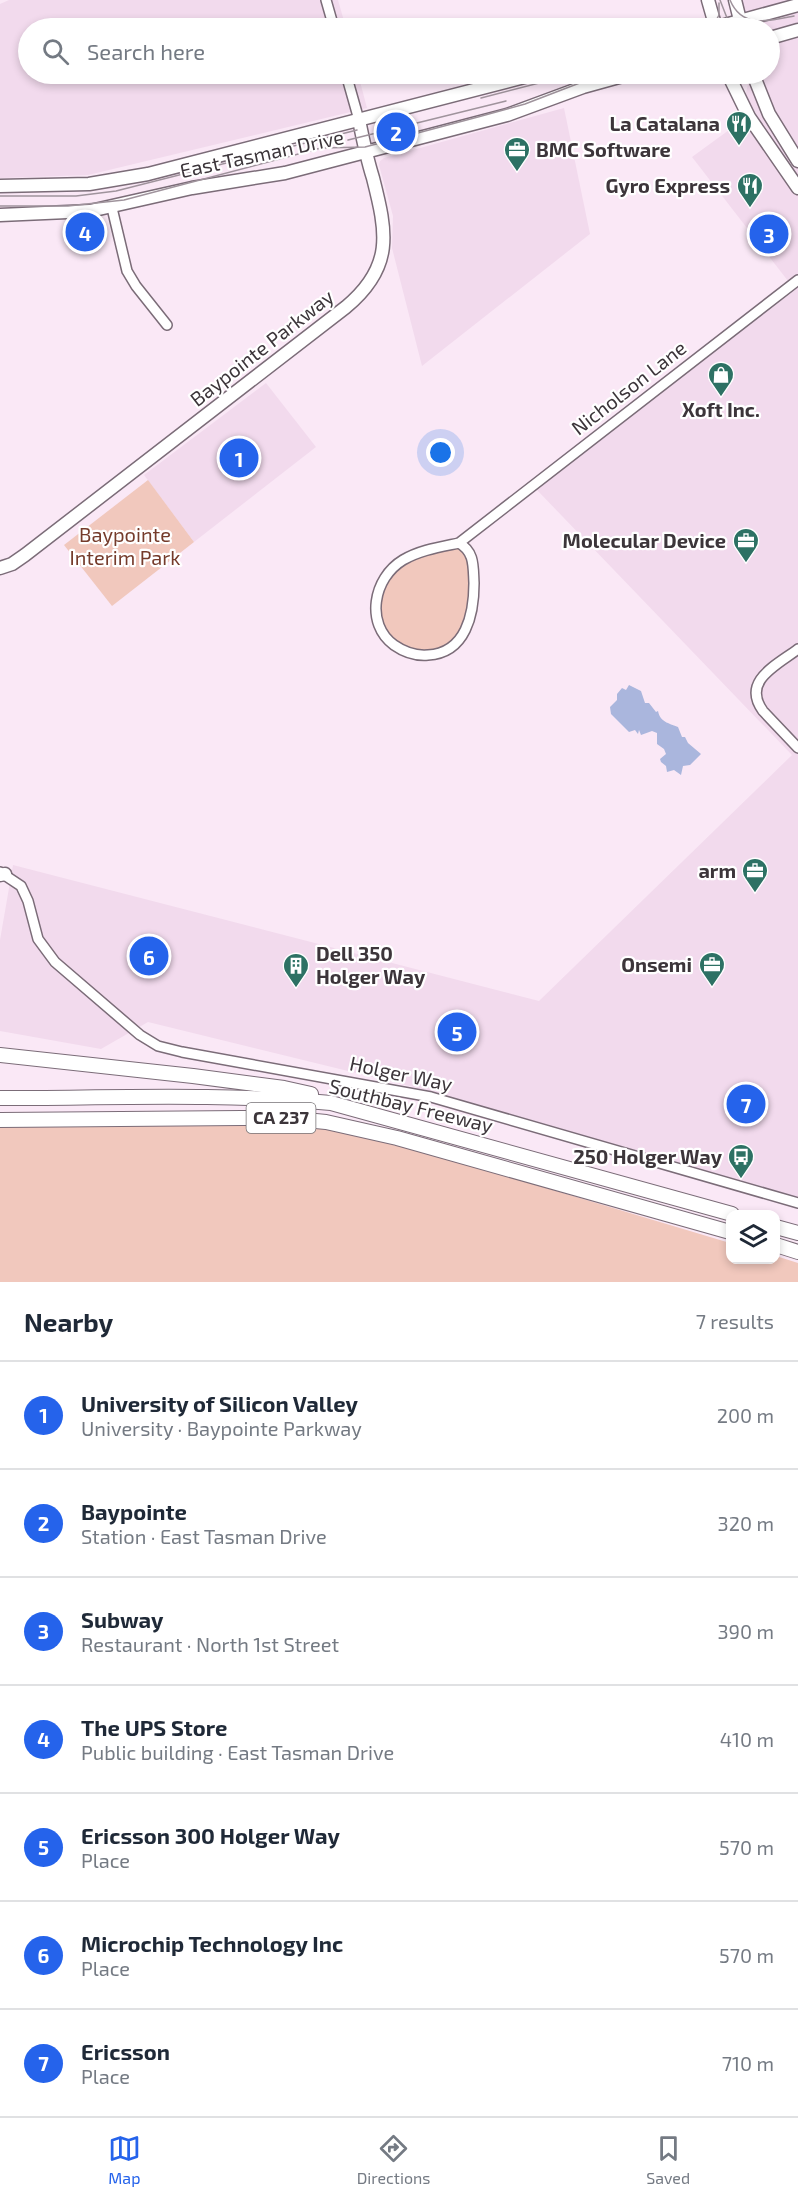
<!DOCTYPE html>
<html lang="en">
<head>
<meta charset="utf-8">
<style>
  :root { --surface:#fff; --page:#f6f6f7; --text:#1f2937; --muted:#747a83; --line:#e0e1e3; --accent:#2563eb }
  body { margin:0; font-family:"Exo 2",sans-serif; background:var(--page); color:var(--text) }
  .controls { position:absolute; right:18px; bottom:18px; display:grid; overflow:hidden; border-radius:12px; box-shadow:0 3px 9px #0003 }
  .controls button { width:54px; height:54px; display:grid; place-items:center; padding:0; border:0; border-bottom:2px solid var(--line); background:var(--surface); color:var(--text); font:30px sans-serif }
  .you { position:absolute; left:441px; top:453px; width:21px; height:21px; margin:-15px; border:4px solid #fff; border-radius:50%; background:#1a73e8; box-shadow:0 0 0 9px #1a73e833 }
  .badge { display:grid; place-items:center; width:39px; height:39px; border-radius:50%; background:var(--accent); color:#fff; font-size:20px; font-weight:700 }
  .pin { position:absolute; translate:-50% -50%; border:3px solid #fff; box-shadow:0 2px 6px #0006 }
  .list { margin:0; padding:0; list-style:none }
  h2 { display:flex; justify-content:space-between; align-items:center; height:78px; margin:0; padding:0 24px; font-size:26px }
  h2 small { font-size:20px; font-weight:400; color:var(--muted) }
  .list li { display:grid; grid-template-columns:39px 1fr auto; gap:18px; align-items:center; box-sizing:border-box; height:108px; padding:0 24px; border-top:2px solid var(--line) }
  .list b { display:block; font-size:22px; white-space:nowrap }
  .list p { margin:0; font-size:20px; white-space:nowrap; color:var(--muted) }
  .list em { font-size:20px; font-style:normal; color:var(--muted) }
  .icon { flex:none; width:33px; height:33px; fill:none; stroke:currentColor; stroke-width:2; stroke-linecap:round; stroke-linejoin:round }
  .map { position:relative; flex:none; width:798px; height:1282px; overflow:hidden }
  .search { position:absolute; background:var(--surface); box-shadow:0 3px 9px #0003; left:18px; right:18px; top:18px; height:66px; display:flex; align-items:center; gap:15px; box-sizing:border-box; padding:0 21px; border-radius:33px; color:var(--muted); font-size:22px }
  .sheet { height:834px; background:var(--surface) }
  nav { display:flex; justify-content:space-around; align-items:center; box-sizing:border-box; height:84px; border-top:2px solid var(--line); background:var(--surface); font-size:16px; color:var(--muted) }
  nav a { display:grid; justify-items:center; gap:3px }
  nav .on { color:var(--accent) }
  .map>svg:first-child { display:block }
</style>
</head>
<body>
<div class="map">
<svg width="798" height="1282" viewBox="0 0 798 1282">
  <rect width="100%" height="100%" fill="#fae8f6"/>
  <!-- built -->
  <g fill="#f2daed">
    <path d="M9,0H338L346,28H28V74H358L367,108L88,175L0,178V4Z"/>
    <path d="M740,0H798V1197L438,1093L148,1022L101,1049L0,1031V940L13,865L539,1001L792,755L537,490L795,290L692,157L740,122L750,74H770V28H747Z"/>
    <path d="M564,108L590,234L422,366L392,248L393,216L379,165L380,161L384,158Z"/>
    <path d="M266,383L316,447L194,542L144,475Z"/>
  </g>
  <!-- green -->
  <g fill="#f1c8bd">
    <path d="M148,480L194,542L112,606L64,545Z"/>
    <path d="M458,545L468,556L471,594L468,617L459,636L437,652L411,651L391,640L377,612C380,602 382,589 387,580C401,556 433,552 458,545Z"/>
    <path d="M0,1121L326,1122L730,1243V1260H776V1256L798,1263V1282H0Z"/>
  </g>
  <!-- water -->
  <path fill="#aab6dd" d="M629,685L641,691L645,703H649L656,712L658,711C660,723 672,724 678,727L682,737H685L688,743L701,754L690,765L683,766L681,775L674,770L667,772L666,766L661,762L660,759L666,754L664,749L657,744V733L652,731L641,735L639,730L638,734L635,730L629,732L611,714L610,707L617,700V694L622,688L626,690Z"/>
  <g fill="none" stroke-linecap="round" stroke-linejoin="round">
    <defs>
      <g id="minor">
        <path d="M326,0L334,28"/>
        <path d="M346,74L359,120"/>
        <path d="M112,208L127,271L136,286L167,325"/>
        <path d="M459,543C475,552 473,567 474,583C474,614 466,653 428,655C416,656 404,652 394,645C365,624 373,578 403,560C420,550 440,547 459,543L798,280"/>
        <path d="M798,649C777,665 741,681 763,711L798,748"/>
        <path d="M0,872L21,886L28,901L38,939L55,962L140,1035L158,1046L182,1052L431,1097L798,1203"/>
      </g>
      <g id="major">
        <path d="M708,0L716,28"/>
        <path d="M735,0L742,28"/>
        <path d="M714,28L798,5"/>
        <path d="M770,38L798,30"/>
        <path d="M728,74L749,117L798,188"/>
        <path d="M753,74L769,114L798,161"/>
        <path d="M0,186L89,184L148,174L536,74"/>
        <path d="M0,215L90,211L192,188L285,173L507,115L583,87L630,74"/>
        <path d="M0,568L12,564L25,555L346,307C394,267 387,233 373,178C367,159 363,140 359,120"/>
        <path d="M0,875L5,874"/>
      </g>
      <g id="highway">
        <path d="M0,1055L193,1076L284,1088L311,1094"/>
        <path d="M0,1098C110,1098 221,1093 331,1103L732,1214"/>
        <path d="M0,1120L242,1118H285L326,1122L397,1138L730,1232"/>
        <path d="M776,1227L798,1233"/>
        <path d="M776,1245L798,1252"/>
      </g>
    </defs>
    <!-- minor casing -->
    <use href="#minor" stroke="#7b6c78" stroke-width="12"/>
    <!-- major casing -->
    <use href="#major" stroke="#7b6c78" stroke-width="15"/>
    <!-- highway casing -->
    <use href="#highway" stroke="#7b6c78" stroke-width="16"/>
    <!-- minor -->
    <use href="#minor" stroke="#fff" stroke-width="9"/>
    <!-- major -->
    <use href="#major" stroke="#fff" stroke-width="12"/>
    <!-- highway -->
    <use href="#highway" stroke="#fff" stroke-width="14"/>
    <!-- tram -->
    <g stroke="#9f939c" stroke-width="1.5">
      <path d="M720,0L727,18L740,28"/>
      <path d="M730,0C742,29 769,21 794,16"/>
      <path d="M712,28L719,15V3"/>
      <path d="M481,98L574,74"/>
      <path d="M348,140L506,101"/>
      <path d="M0,196H76L116,191L357,130"/>
      <path d="M0,206H68L124,200L321,148L365,147L478,117L525,104L603,74"/>
    </g>
  </g>
  <!-- icons -->
  <defs>
    <symbol id="restaurant-pin" viewBox="-11 -11 22 30"><path d="M0 17L-7.5 6A9.5 9.5 0 1 1 7.5 6Z" fill="#2d7164" stroke="#fff"/><path d="M-5-6h1v4h1v-4h1v4h1v-4h1v5L-1.5 .5V6h-2V.5L-5-1ZM5-6V6H3V1.5H1.5Q1.5-4 5-6Z" fill="#fff"/></symbol>
    <symbol id="office-pin" viewBox="-11 -11 22 30"><path d="M0 17L-7.5 6A9.5 9.5 0 1 1 7.5 6Z" fill="#2d7164" stroke="#fff"/><path d="M-6-3h4V-5.5h4V-3h4V5H-6ZM-1-4.5V-3h2v-1.5ZM-6 0V1H6V0Z" fill="#fff"/></symbol>
    <symbol id="shop-pin" viewBox="-11 -11 22 30"><path d="M0 17L-7.5 6A9.5 9.5 0 1 1 7.5 6Z" fill="#2d7164" stroke="#fff"/><path d="M-5-2.5h2.3a2.7 3.5 0 0 1 5.4 0H5L5.5 6h-11ZM-1.5-2.5h3a1.5 2.3 0 0 0-3 0Z" fill="#fff"/></symbol>
    <symbol id="building-pin" viewBox="-11 -11 22 30"><path d="M0 17L-7.5 6A9.5 9.5 0 1 1 7.5 6Z" fill="#2d7164" stroke="#fff"/><path d="M-4-6H4V6H1V3H-1V6H-4ZM-2.5-4.3h1.7v1.8h-1.7ZM.8-4.3h1.7v1.8H.8ZM-2.5-1h1.7V.8h-1.7ZM.8-1h1.7V.8H.8Z" fill="#fff"/></symbol>
    <symbol id="bus-pin" viewBox="-11 -11 22 30"><path d="M0 17L-7.5 6A9.5 9.5 0 1 1 7.5 6Z" fill="#2d7164" stroke="#fff"/><path d="M-5-6H5V4H4V6H2V4H-2V6H-4V4H-5ZM-3.5-4V0h7V-4ZM-3.5 1.2v1.5H-2V1.2ZM2 1.2v1.5H3.5V1.2Z" fill="#fff"/></symbol>
  </defs>
  <g fill-rule="evenodd">
    <use href="#restaurant-pin" x="724" y="109" width="30" height="40"/>
    <use href="#office-pin" x="502" y="135" width="30" height="40"/>
    <use href="#restaurant-pin" x="735" y="171" width="30" height="40"/>
    <use href="#shop-pin" x="706" y="360" width="30" height="40"/>
    <use href="#office-pin" x="731" y="526" width="30" height="40"/>
    <use href="#office-pin" x="740" y="856" width="30" height="40"/>
    <use href="#office-pin" x="697" y="950" width="30" height="40"/>
    <use href="#building-pin" x="281" y="951" width="30" height="40"/>
    <use href="#bus-pin" x="726" y="1142" width="30" height="40"/>
  </g>
  <g text-anchor="middle" stroke-width="4.5" stroke-linejoin="round" paint-order="stroke">
    <!-- shield labels -->
    <rect fill="#fff" stroke="#767275" stroke-width="1.5" x="246.5" y="1103" width="69" height="30" rx="4.5"/>
    <g font-size="18" font-weight="bold" fill="#3c353a">
      <text x="281" y="1124">CA 237</text>
    </g>
    <!-- poi labels -->
    <g font-size="20" font-weight="bold" fill="#3c353a" stroke="#fff" text-anchor="end">
      <text x="720" y="131">La Catalana</text>
      <text x="536" y="157" text-anchor="start">BMC Software</text>
      <text x="730" y="193">Gyro Express</text>
      <text x="721" y="417" text-anchor="middle">Xoft Inc.</text>
      <text x="726" y="548">Molecular Device</text>
      <text x="736" y="878">arm</text>
      <text x="316" y="961" text-anchor="start">Dell 350<tspan x="316" dy="23">Holger Way</tspan></text>
      <text x="692" y="972">Onsemi</text>
      <text x="722" y="1164">250 Holger Way</text>
    </g>
    <!-- street labels -->
    <g font-size="20" fill="#3c353a" stroke="#fff">
      <text transform="translate(262 154) rotate(-12)" y="7">East Tasman Drive</text>
      <text transform="translate(262 348) rotate(-38)" y="7">Baypointe Parkway</text>
      <text transform="translate(629 388) rotate(-38)" y="7">Nicholson Lane</text>
      <text transform="translate(401 1074) rotate(12)" y="7">Holger Way</text>
      <text transform="translate(411 1106) rotate(14)" y="7">Southbay Freeway</text>
    </g>
    <!-- park labels -->
    <g font-size="20" fill="#753b2b" stroke="#fff">
      <text x="125" y="542">Baypointe<tspan x="125" dy="23">Interim Park</tspan></text>
    </g>
  </g>
</svg>
<div class="controls">
<button><svg class="icon" aria-label="layers" viewBox="0 0 24 24"><path d="M12 4l9 5-9 5-9-5zM3 14l9 5 9-5"/></svg></button>
</div>
<div class="you"></div>
<div class="pin badge" style="left:239px;top:458px">1</div>
<div class="pin badge" style="left:396px;top:132px">2</div>
<div class="pin badge" style="left:769px;top:234px">3</div>
<div class="pin badge" style="left:85px;top:232px">4</div>
<div class="pin badge" style="left:457px;top:1032px">5</div>
<div class="pin badge" style="left:149px;top:956px">6</div>
<div class="pin badge" style="left:746px;top:1104px">7</div>
<div class="search"><svg class="icon" aria-label="search" viewBox="0 0 24 24"><circle cx="10" cy="10" r="6"/><path d="M15 15l6 6"/></svg>Search here</div>
</div>
<section class="sheet">
<h2>Nearby<small>7 results</small></h2>
<ul class="list">
<li><span class="badge">1</span><div><b>University of Silicon Valley</b><p>University · Baypointe Parkway</p></div><em>200 m</em></li>
<li><span class="badge">2</span><div><b>Baypointe</b><p>Station · East Tasman Drive</p></div><em>320 m</em></li>
<li><span class="badge">3</span><div><b>Subway</b><p>Restaurant · North 1st Street</p></div><em>390 m</em></li>
<li><span class="badge">4</span><div><b>The UPS Store</b><p>Public building · East Tasman Drive</p></div><em>410 m</em></li>
<li><span class="badge">5</span><div><b>Ericsson 300 Holger Way</b><p>Place</p></div><em>570 m</em></li>
<li><span class="badge">6</span><div><b>Microchip Technology Inc</b><p>Place</p></div><em>570 m</em></li>
<li><span class="badge">7</span><div><b>Ericsson</b><p>Place</p></div><em>710 m</em></li>
</ul>
</section>
<nav>
<a class="on"><svg class="icon" aria-label="map" viewBox="0 0 24 24"><path d="M3 6l6-2 6 2 6-2v14l-6 2-6-2-6 2zM9 4v14M15 6v14"/></svg>Map</a>
<a><svg class="icon" aria-label="directions" viewBox="0 0 24 24"><path d="M12 3l9 9-9 9-9-9zM9 14v-3h6M13 9l2 2-2 2"/></svg>Directions</a>
<a><svg class="icon" aria-label="saved" viewBox="0 0 24 24"><path d="M7 4h10v16l-5-4-5 4z"/></svg>Saved</a>
</nav>
</body>
</html>
